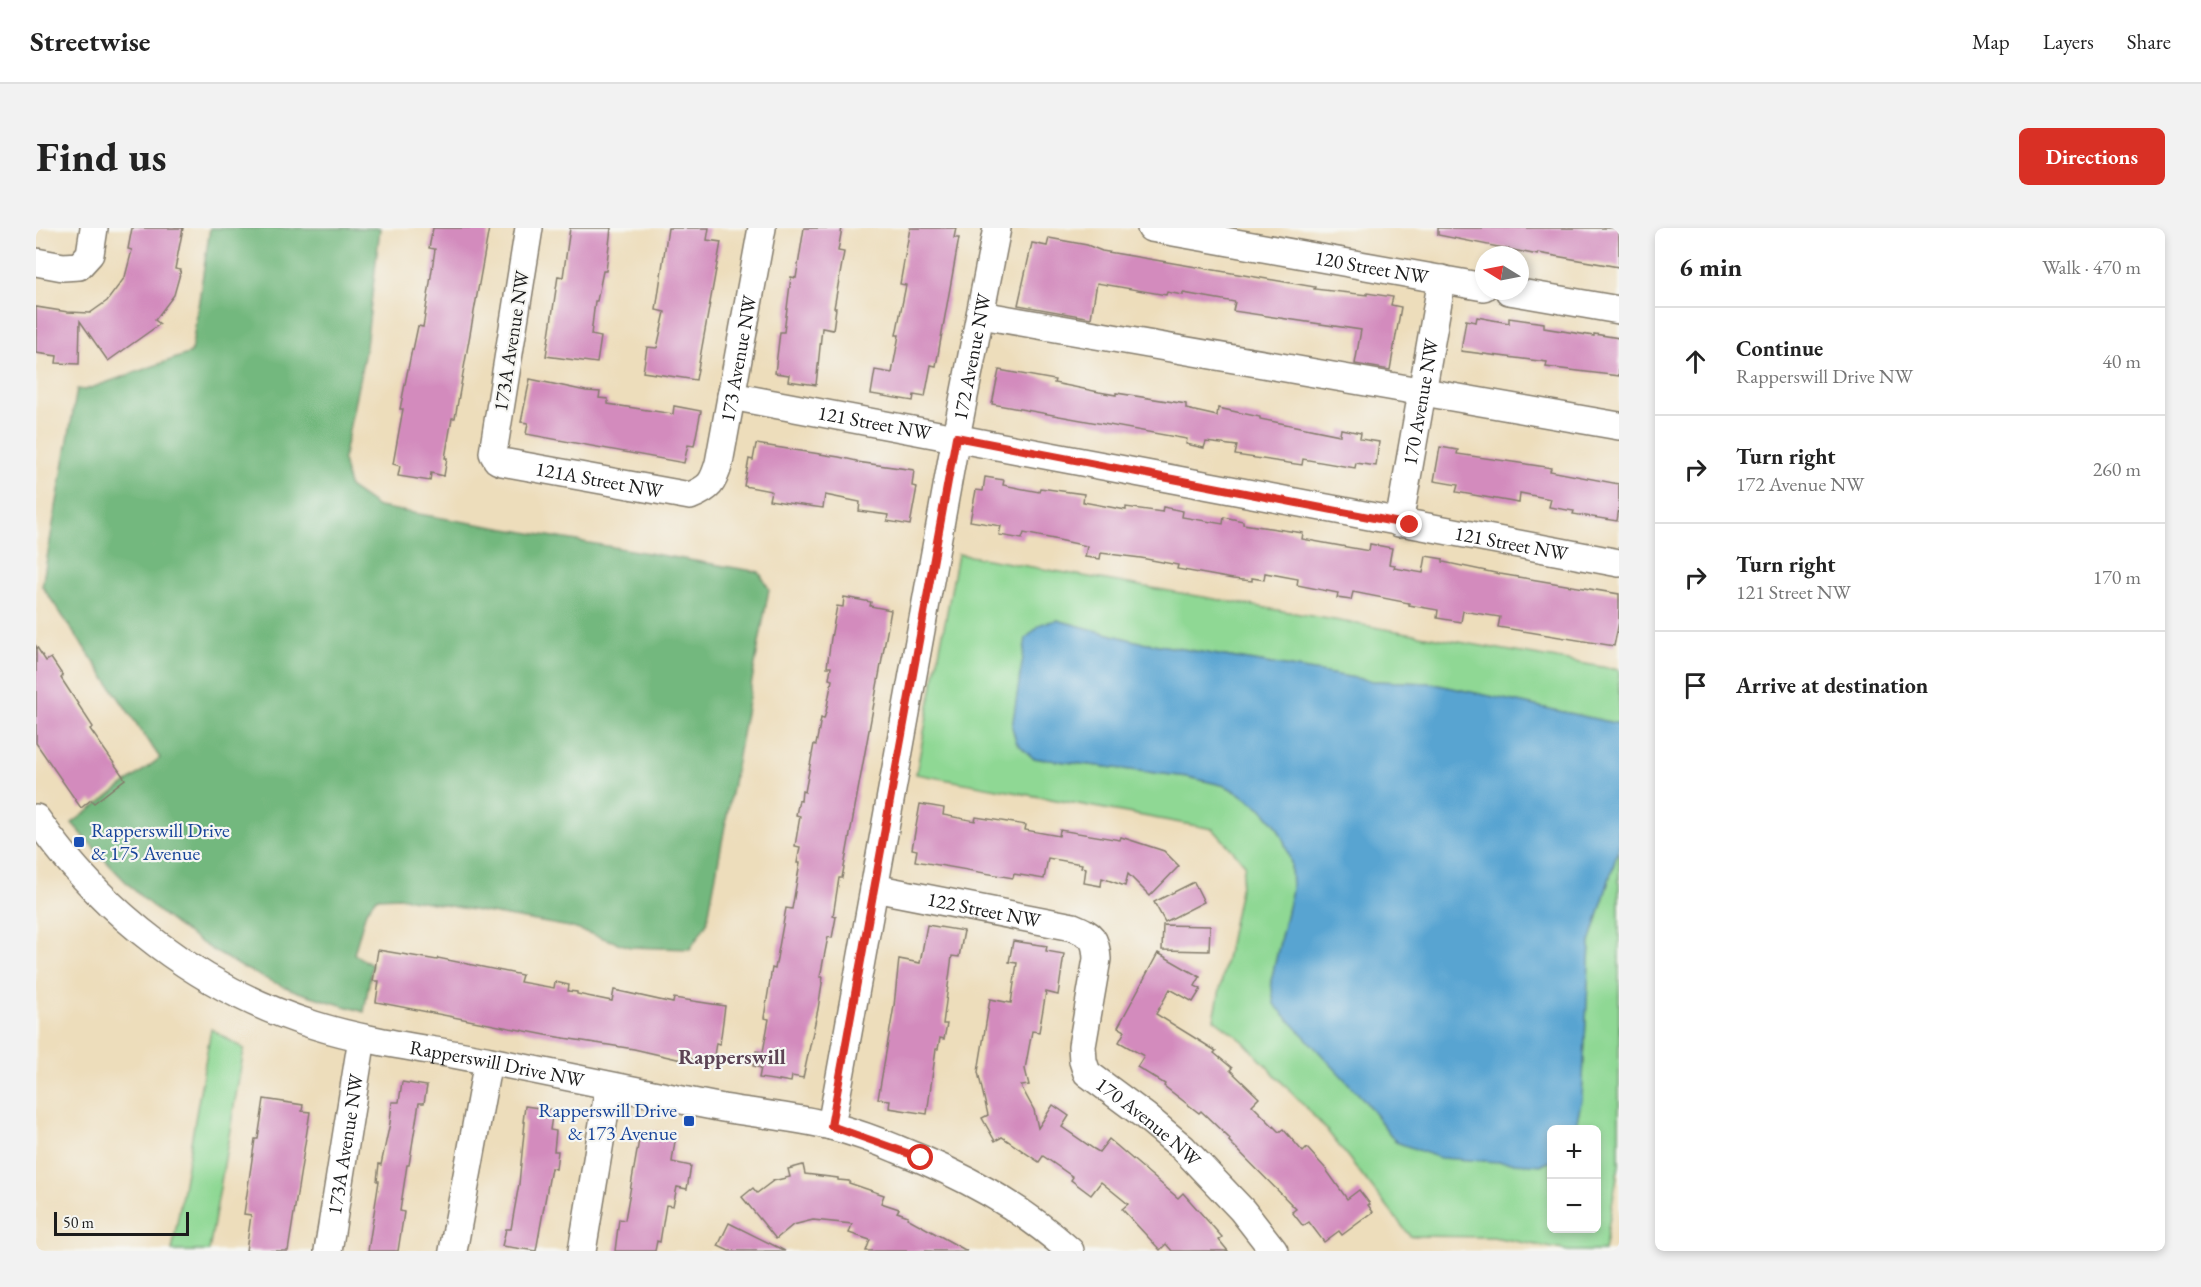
<!DOCTYPE html>
<html lang="en">
<head>
<meta charset="utf-8">
<style>
  :root { --surface:#fff; --page:#f2f2f2; --text:#222; --muted:#767676; --line:#e0e0e0; --accent:#d93025 }
  body { margin:0; font-family:"EB Garamond",serif; background:var(--page); color:var(--text) }
  .controls { position:absolute; right:18px; bottom:18px; display:grid; overflow:hidden; border-radius:9px; box-shadow:0 3px 9px #0003 }
  .controls button { width:54px; height:54px; display:grid; place-items:center; padding:0; border:0; border-bottom:2px solid var(--line); background:var(--surface); color:var(--text); font:30px sans-serif }
  .compass { position:absolute; left:1439px; top:18px; width:54px; height:54px; border-radius:50%; background:var(--surface); box-shadow:0 3px 9px #0003; rotate:280deg }
  .scale { position:absolute; left:18px; bottom:15px; width:135px; box-sizing:border-box; padding-left:6px; border:3px solid #1c1c1c; border-top:0; font-size:16px; line-height:21px; white-space:nowrap; color:#1c1c1c; -webkit-text-stroke:4px #f6f6f2; paint-order:stroke }
  .stop { position:absolute; width:18px; height:18px; margin:-14px; border:4px solid #d93025; border-radius:50%; background:#fff }
  .stop.end { background:#d93025; border-color:#fff; box-shadow:0 2px 6px #0008 }
  .list { margin:0; padding:0; list-style:none }
  h2 { display:flex; justify-content:space-between; align-items:center; height:78px; margin:0; padding:0 24px; font-size:26px }
  h2 small { font-size:20px; font-weight:400; color:var(--muted) }
  .list li { display:grid; grid-template-columns:39px 1fr auto; gap:18px; align-items:center; box-sizing:border-box; height:108px; padding:0 24px; border-top:2px solid var(--line) }
  .list b { display:block; font-size:22px; white-space:nowrap }
  .list p { margin:0; font-size:20px; white-space:nowrap; color:var(--muted) }
  .list em { font-size:20px; font-style:normal; color:var(--muted) }
  .icon { flex:none; width:33px; height:33px; fill:none; stroke:currentColor; stroke-width:2; stroke-linecap:round; stroke-linejoin:round }
  .map { position:relative; flex:none; width:1583px; height:1023px; overflow:hidden; border-radius:9px }
  header { display:flex; align-items:center; gap:36px; box-sizing:border-box; height:84px; padding:0 30px; background:var(--surface); border-bottom:2px solid var(--line) }
  header strong { font-size:28px }
  nav { display:flex; gap:33px; margin-inline-start:auto; font-size:21px }
  .intro { display:flex; align-items:center; justify-content:space-between; box-sizing:border-box; height:144px; padding:0 36px }
  h1 { margin:0; font-size:42px }
  .button { padding:15px 27px; border-radius:9px; background:var(--accent); color:#fff; font-size:21px; font-weight:700 }
  main { display:flex; gap:36px; padding:0 36px }
  aside { flex:1; background:var(--surface); border-radius:9px; box-shadow:0 3px 9px #0003 }
  .map>svg:first-child { display:block }
</style>
</head>
<body>
<header>
<strong>Streetwise</strong>
<nav><a>Map</a><a>Layers</a><a>Share</a></nav>
</header>
<div class="intro"><h1>Find us</h1><a class="button">Directions</a></div>
<main>
<div class="map">
<svg width="1583" height="1023" viewBox="0 0 1583 1023">
  <rect width="100%" height="100%" fill="#f6f6f2"/>
  <filter id="ink" filterUnits="userSpaceOnUse"><feTurbulence type="fractalNoise" baseFrequency=".0167" numOctaves="2"/><feDisplacementMap in="SourceGraphic" scale="12" xChannelSelector="R" yChannelSelector="G"/><feConvolveMatrix kernelMatrix="1 2 1 2 8 2 1 2 1" color-interpolation-filters="sRGB"/></filter>
  <filter id="wash" filterUnits="userSpaceOnUse"><feTurbulence type="fractalNoise" baseFrequency=".008" numOctaves="4" result="noise"/><feDisplacementMap in="SourceGraphic" scale="24" xChannelSelector="R" yChannelSelector="G"/><feGaussianBlur stdDeviation="1.35" result="paint"/><feColorMatrix in="noise" values="0 0 0 0 0 0 0 0 0 0 0 0 0 0 0 0 0 1.4 0 .05"/><feComposite in="paint" operator="in"/></filter>
  <g filter="url(#wash)">
    <rect width="100%" height="100%" fill="#edddbb"/>
    <!-- green -->
    <g fill="#8fd894" stroke="#567a58" stroke-width="1.5">
      <path d="M922,326L1583,442V496L1393,455L1337,453L1099,413L1021,392L998,530L1152,549L1190,558L1211,570L1226,581L1240,597L1248,613L1255,635L1256,662L1235,753L1294,834L1329,873L1360,914L1506,937L1515,933L1516,1000H1560V902L1539,901L1546,870L1554,715L1583,619V937L1568,1023H1533L1457,1009L1374,1008L1289,900L1207,813L1178,791L1209,636L1177,601L880,546Z"/>
      <path d="M175,801L208,821L173,1023H136Z"/>
    </g>
    <!-- forest -->
    <path fill="#73b87e" stroke="#486a4d" stroke-width="1.5" d="M174,0H344L330,118L307,232L313,259L342,279L723,344L733,361L671,695L654,721L594,719L534,699L363,669L340,670L330,683L318,726L336,737L328,784C306,777 284,771 262,764C207,744 152,710 109,672C82,648 60,622 36,595L124,530L6,358L41,161L49,162L155,125Z"/>
    <!-- water -->
    <path fill="#59a4d1" stroke="#3a6076" stroke-width="1.5" d="M1021,392L1099,413L1337,453L1393,455L1583,496V619L1554,715L1546,870L1539,901L1516,902L1515,933L1506,937L1404,930L1360,914L1329,873L1238,776L1235,753L1256,662L1255,635L1248,613L1240,597L1226,581L1211,570L1190,558L1152,549L997,530L980,514L976,499L990,410L1005,396Z"/>
    <g id="blocks">
      <!-- building -->
      <g fill="#d38bbd">
        <path d="M96,0H147L139,41L145,42L138,67L119,92L124,96L72,133L44,93L43,136L20,135L21,128L0,125V79L32,84L54,85L71,73L89,49L96,22L92,21Z"/>
        <path d="M397,0H453L419,190H416L409,230H411L408,248L395,245L394,253L362,248L364,238L357,236L367,181H364L376,121L377,122L382,98L387,99L392,68L399,21L393,20Z"/>
        <path d="M534,0H575L570,43H567L561,73H559L555,107L565,109L561,135L510,128L522,48L527,49Z"/>
        <path d="M632,0H673L671,12L685,14L660,152L607,144L611,119L621,120L629,84L620,82Z"/>
        <path d="M768,0H806L802,23L808,24L798,80H800L797,102L786,100L780,157L752,153L753,147L739,145L744,104H748L755,49L760,50Z"/>
        <path d="M874,0H920L918,10H923L900,138L895,137L889,169L878,167L877,173L835,166L839,142L856,145L863,107H860L870,57L864,56Z"/>
        <path d="M1402,0H1583V39L1502,25V27L1402,7Z"/>
        <path d="M1013,10L1051,17L1066,23L1279,59L1278,61L1331,67V65L1357,69L1355,77L1365,79L1354,142L1319,136L1325,102L1197,83L1199,74L1147,65V67L1131,64L1130,67L1061,55L1055,90L982,77L996,15L1011,18Z"/>
        <path d="M1441,89L1473,95V90L1508,95V100L1558,108V106L1583,110V148L1510,139L1511,134L1425,123L1430,92L1440,94Z"/>
        <path d="M963,142L1019,152L1018,155L1063,164L1080,167V165L1150,176V181L1181,188L1182,180L1224,189V191L1304,207L1305,201L1325,205L1324,211L1343,214L1340,238L1320,235L1319,240L1267,231L1266,237L1199,227L1201,218L1170,214L1168,220L1150,216L1151,211L956,176Z"/>
        <path d="M494,151L550,163L564,164L563,170L572,171V176L637,186L638,178L665,183L658,218L652,217L648,235L490,206L492,195L485,194Z"/>
        <path d="M720,216L803,229L821,233V234L878,242L876,258L881,259L874,297L851,293L852,287L823,283L824,274L789,267L787,280L758,276L733,272L735,263L708,258L713,231L717,232Z"/>
        <path d="M1404,219L1422,222L1421,226L1510,239L1515,240L1514,243L1583,256V280L1581,293L1537,286L1538,283L1513,279L1515,271L1484,265L1483,275L1420,264L1422,257L1398,253Z"/>
        <path d="M949,249L968,252L967,257L1003,264L1004,260L1048,266L1047,274L1090,282V279L1126,284L1127,279L1147,283L1146,289L1187,296L1188,289L1207,293V296L1267,305L1266,311L1305,318L1333,323L1334,316L1356,320L1353,336L1359,337L1358,340L1387,345L1390,328L1407,331V334L1464,346L1583,366V394L1578,418L1462,399L1464,389L1427,383L1425,394L1401,390L1402,382L1373,377V375L1317,364L1315,372L1301,370L1302,365L1261,357L1262,351L1229,345L1228,352L1216,350V353L1197,351L1141,341L1142,337L1105,330L1065,325L1064,331L1049,329L1051,318L1018,311L988,305L986,311L963,307L965,298L934,293L940,262L947,263Z"/>
        <path d="M808,369L835,374L834,378L855,382L806,650H803L797,688L800,689L796,710L792,709L784,749H787L782,781L767,850L756,848L755,854L743,852V853L723,850L725,840L717,838L720,823L727,824L733,791L728,790L736,740L739,741L750,680L756,681L764,635H761L764,619L759,618L764,588L760,587L763,572L765,573L766,563L769,564L778,516L780,517L785,490L788,491L790,484L796,452L793,451L795,439H791L795,410L801,378L807,379Z"/>
        <path d="M0,418L10,433L15,430L27,448L25,450L57,499L54,501L89,551L58,575L55,572L45,580L0,515Z"/>
        <path d="M884,576L908,580L907,587L939,593L940,589L990,597L989,602L1023,608L1024,602L1084,612L1085,609L1128,623L1143,638L1114,668L1092,646L1089,658L1066,650L1065,658L1048,655L1050,640L1045,639L1046,636L1012,630L1008,651L978,646L977,650L879,633L881,622L876,621Z"/>
        <path d="M1158,654L1168,674L1129,694L1118,674Z"/>
        <path d="M891,697L928,703L923,729L916,728L907,796H911L908,811L904,810L902,821H900L891,886L853,880L854,872L842,871L858,778L863,731L884,735Z"/>
        <path d="M1127,697L1174,698L1173,723L1126,722Z"/>
        <path d="M977,713L1011,718L1010,723L1028,726L1022,767L1010,764L1003,804L996,803L989,841L993,857L985,858L998,882L1002,900L1017,877L1033,888L1026,899L1058,921L1063,924L1073,911L1142,970L1147,965L1186,1009L1183,1012L1192,1023H1136L1130,1016L1124,1022L1086,981L1092,976L1065,954L1055,967L1035,952L1037,949L1007,928L1003,934L966,909L959,913L946,890L952,887L942,844L954,771L975,775L981,735L973,734Z"/>
        <path d="M342,722L401,732L402,730L486,747L484,754L518,760L519,754L533,757L532,763L541,764V766L576,773L578,762L637,775L638,770L689,778L684,816L680,815L677,834L651,830L650,833L598,821L515,808L340,774L343,753H337Z"/>
        <path d="M1122,725L1164,749L1159,758L1165,761L1157,774L1134,761L1120,786L1180,823L1178,825L1196,840L1194,842L1223,870L1216,877L1243,904L1247,901L1267,924L1271,920L1289,940L1311,971L1323,962L1334,976L1332,977L1337,984L1306,1007L1303,1003L1288,1014L1273,994L1267,998L1256,984L1260,981L1193,913L1194,911L1165,883L1163,885L1128,858L1129,856L1101,839L1108,828L1083,814L1089,803L1082,799Z"/>
        <path d="M366,854L391,858L388,875H383L373,937H371L364,983L368,984L362,1023H332L343,953H341L343,936L345,937L354,895L356,874H363Z"/>
        <path d="M228,871L267,877L266,883L274,884L252,1023H210L215,987L208,986L219,911H222Z"/>
        <path d="M489,878L517,882L514,902L520,903L518,923H522L520,941L515,940L500,1023L466,1018L470,1001H475L483,956L487,915L489,894H487Z"/>
        <path d="M616,903L640,906L636,934L655,938L651,961L641,959L637,978L630,977L624,1014L621,1013L619,1023H579L583,991L589,992L604,906L615,907Z"/>
        <path d="M767,937L769,946L802,950V952L813,953V955L848,967L845,975L863,981L861,984L872,988L871,990L931,1023H830L834,1012L813,1005L816,996L777,992L757,997L740,1011L706,969L717,960L721,965L737,953L754,949L752,941Z"/>
        <path d="M693,995L749,1023H693L682,1018Z"/>
      </g>
    </g>
  </g>
  <g filter="url(#ink)">
    <use href="#blocks" fill-opacity="0" stroke="#847c6c" stroke-width="1.5"/>
    <g fill="none" stroke-linecap="round" stroke-linejoin="round">
      <defs>
        <g id="minor">
          <path id="s1" d="M493,0L457,225L461,232L466,234L654,268C674,260 677,255 683,235L726,0"/>
          <path id="s2" d="M1115,0L1448,59"/>
          <path d="M0,34L27,39L43,38L54,26L58,0"/>
          <path d="M1473,63L1583,82"/>
          <path d="M945,87L1583,198"/>
          <path id="s3" d="M695,168C991,222 1287,281 1583,335"/>
          <path id="s4" d="M1363,295L1406,51"/>
          <path id="s5" d="M0,590C67,686 165,762 278,797C335,815 395,821 454,833C531,849 609,865 687,880C722,886 760,889 795,898C817,904 840,912 861,921C924,946 984,977 1034,1023"/>
          <path id="s6" d="M838,660L1037,699C1056,707 1060,710 1061,731L1046,818L1047,833L1051,845L1109,888L1147,920L1206,982L1238,1023"/>
          <path id="s7" d="M795,898L920,209L961,0"/>
          <path id="s8" d="M292,1023L326,810"/>
          <path d="M417,1023L452,833"/>
          <path d="M546,1023L573,859"/>
        </g>
      </defs>
      <!-- minor casing -->
      <use href="#minor" stroke="#847c6c" stroke-width="30"/>
      <!-- minor -->
      <use href="#minor" stroke="#fff" stroke-width="27"/>
    </g>
  </g>
  <g fill="none" stroke-linecap="round" stroke-linejoin="round" filter="url(#ink)">
    <!-- route -->
    <path stroke="#d93025" stroke-width="8" d="M885,930L795,898L920,209L1374,297"/>
  </g>
  <!-- markers -->
  <g fill="#1a4fb4" stroke="#f6f6f2" stroke-width="2">
    <rect x="37" y="608" width="12" height="12" rx="3"/>
    <rect x="647" y="887" width="12" height="12" rx="3"/>
  </g>
  <g text-anchor="middle" stroke-width="4.5" stroke-linejoin="round" paint-order="stroke">
    <!-- street labels -->
    <g font-size="20" fill="#1c1c1c" stroke="#f6f6f2">
      <text dy="7" stroke="none"><textPath href="#s2" startOffset="224">120 Street NW</textPath></text>
      <text transform="translate(475 113) rotate(-81)" y="7">173A Avenue NW</text>
      <text dy="7" stroke="none"><textPath href="#s7" startOffset="782">172 Avenue NW</textPath></text>
      <text dy="7" stroke="none"><textPath href="#s1" startOffset="585">173 Avenue NW</textPath></text>
      <text dy="7" stroke="none"><textPath href="#s4" startOffset="123">170 Avenue NW</textPath></text>
      <text dy="7" stroke="none"><textPath href="#s3" startOffset="146">121 Street NW</textPath></text>
      <text dy="7" stroke="none"><textPath href="#s1" startOffset="340">121A Street NW</textPath></text>
      <text dy="7" stroke="none"><textPath href="#s3" startOffset="794">121 Street NW</textPath></text>
      <text dy="7" stroke="none"><textPath href="#s6" startOffset="112">122 Street NW</textPath></text>
      <text dy="7" stroke="none"><textPath href="#s5" startOffset="540">Rapperswill Drive NW</textPath></text>
      <text dy="7" stroke="none"><textPath href="#s6" startOffset="441">170 Avenue NW</textPath></text>
      <text dy="7" stroke="none"><textPath href="#s8" startOffset="108">173A Avenue NW</textPath></text>
    </g>
    <!-- transit labels -->
    <g font-size="20" fill="#164399" stroke="#f6f6f2" text-anchor="start">
      <text x="55" y="609">Rapperswill Drive<tspan x="55" dy="23">&amp; 175 Avenue</tspan></text>
      <text x="641" y="889" text-anchor="end">Rapperswill Drive<tspan x="641" dy="23">&amp; 173 Avenue</tspan></text>
    </g>
    <!-- neighbourhood labels -->
    <g font-size="21" font-weight="bold" fill="#5c4354" stroke="#f6f6f2">
      <text x="696" y="836">Rapperswill</text>
    </g>
  </g>
</svg>
<div class="controls">
<button>+</button>
<button>−</button>
</div>
<svg class="compass" viewBox="-18 -18 36 36"><path d="M0-13l5 13h-10z" fill="#e53935"/><path d="M0 13l5-13h-10z" fill="#767676"/></svg>
<div class="scale">50 m</div>
<div class="stop" style="left:885px;top:930px"></div>
<div class="stop end" style="left:1374px;top:297px"></div>
</div>
<aside>
<h2>6 min<small>Walk · 470 m</small></h2>
<ul class="list">
<li><svg class="icon" aria-label="ahead" viewBox="0 0 24 24"><path d="M12 20V5M6 11l6-6 6 6"/></svg><div><b>Continue</b><p>Rapperswill Drive NW</p></div><em>40 m</em></li>
<li><svg class="icon" aria-label="right" viewBox="0 0 24 24"><path d="M7 20v-9h11M14 6l5 5-5 5"/></svg><div><b>Turn right</b><p>172 Avenue NW</p></div><em>260 m</em></li>
<li><svg class="icon" aria-label="right" viewBox="0 0 24 24"><path d="M7 20v-9h11M14 6l5 5-5 5"/></svg><div><b>Turn right</b><p>121 Street NW</p></div><em>170 m</em></li>
<li><svg class="icon" aria-label="arrive" viewBox="0 0 24 24"><path d="M6 21V4h12l-3 4 3 4H6"/></svg><div><b>Arrive at destination</b></div></li>
</ul>
</aside>
</main>
</body>
</html>
